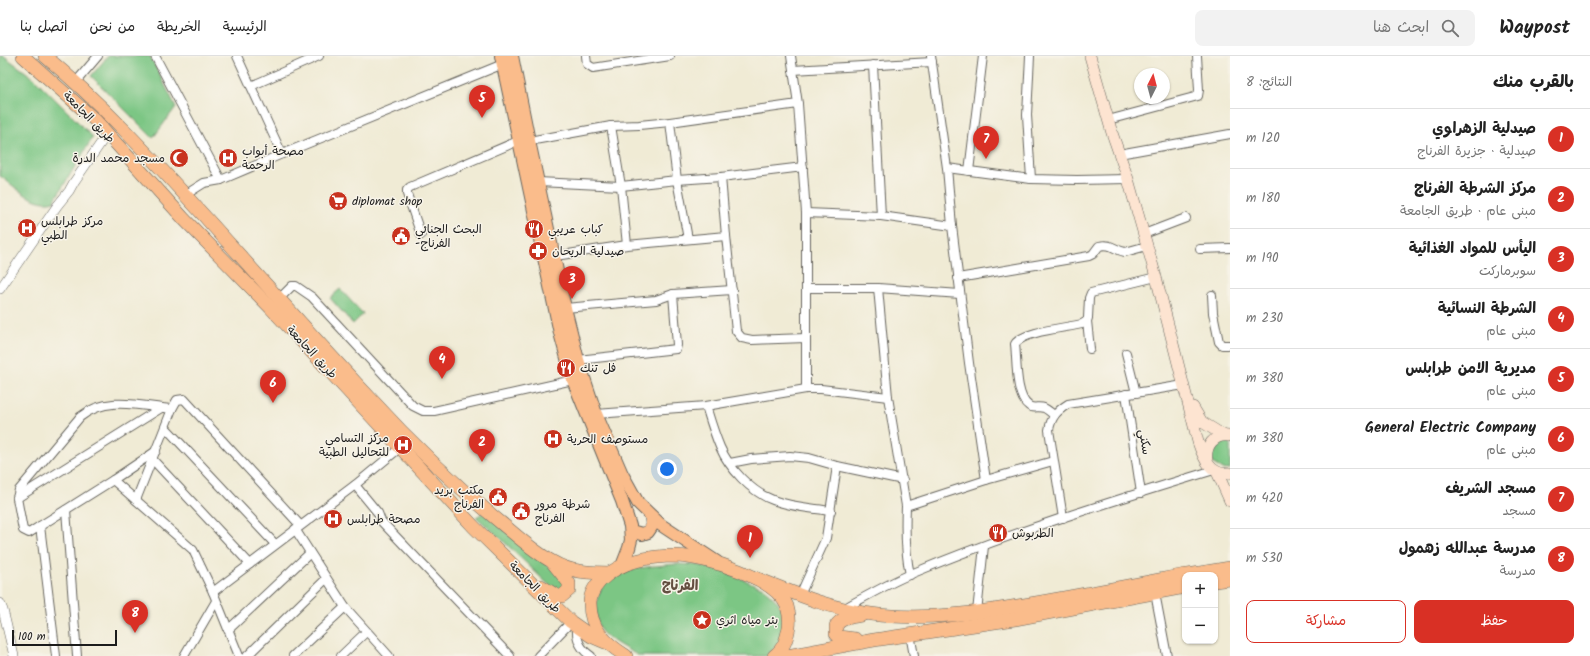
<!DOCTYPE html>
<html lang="ar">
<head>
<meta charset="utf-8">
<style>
  :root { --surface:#fff; --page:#f2f2f2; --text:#222; --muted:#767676; --line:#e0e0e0; --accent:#d93025 }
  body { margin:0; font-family:Kalam,"Playpen Sans Arabic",sans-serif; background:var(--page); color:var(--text); direction:rtl }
  .controls { position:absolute; right:12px; bottom:12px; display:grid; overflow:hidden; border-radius:8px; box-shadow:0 1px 3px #0004 }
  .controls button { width:36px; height:36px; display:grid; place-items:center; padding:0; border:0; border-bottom:1px solid var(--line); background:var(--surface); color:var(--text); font:20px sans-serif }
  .compass { position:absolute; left:1134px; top:12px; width:36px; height:36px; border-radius:50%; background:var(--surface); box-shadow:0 1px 3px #0004; rotate:6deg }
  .scale { position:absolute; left:12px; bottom:10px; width:105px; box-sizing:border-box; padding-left:4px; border:2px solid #1c1c1c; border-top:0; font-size:11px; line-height:14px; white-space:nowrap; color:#1c1c1c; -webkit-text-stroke:3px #f7f3e8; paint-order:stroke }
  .you { position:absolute; left:667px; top:413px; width:14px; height:14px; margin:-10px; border:3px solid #fff; border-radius:50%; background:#1a73e8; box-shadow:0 0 0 6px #1a73e833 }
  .badge { display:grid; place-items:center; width:26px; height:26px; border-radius:50%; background:var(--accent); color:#fff; font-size:13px; font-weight:700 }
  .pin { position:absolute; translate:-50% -33px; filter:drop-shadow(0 1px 2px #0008) }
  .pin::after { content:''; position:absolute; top:21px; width:14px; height:12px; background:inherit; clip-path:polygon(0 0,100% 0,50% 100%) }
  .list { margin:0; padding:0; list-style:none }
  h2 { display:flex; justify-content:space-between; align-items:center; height:52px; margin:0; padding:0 16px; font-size:17px }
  h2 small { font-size:13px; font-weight:400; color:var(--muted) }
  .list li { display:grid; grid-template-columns:26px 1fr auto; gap:12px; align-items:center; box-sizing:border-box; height:60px; padding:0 16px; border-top:1px solid var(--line) }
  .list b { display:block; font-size:15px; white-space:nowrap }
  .list p { margin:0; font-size:13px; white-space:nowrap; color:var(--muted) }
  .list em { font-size:13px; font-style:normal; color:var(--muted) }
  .actions { display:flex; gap:8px; padding:12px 16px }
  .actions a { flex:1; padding:9px 0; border:1px solid var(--accent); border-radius:8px; text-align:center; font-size:14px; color:var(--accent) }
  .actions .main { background:var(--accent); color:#fff }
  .icon { flex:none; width:22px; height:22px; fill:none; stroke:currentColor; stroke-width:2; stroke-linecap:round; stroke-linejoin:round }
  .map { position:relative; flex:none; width:1230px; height:600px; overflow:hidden; direction:ltr }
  header { display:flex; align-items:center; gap:24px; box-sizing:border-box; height:56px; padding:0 20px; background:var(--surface); border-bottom:1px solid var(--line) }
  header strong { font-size:19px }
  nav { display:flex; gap:22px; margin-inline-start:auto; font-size:14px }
  .search { width:280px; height:36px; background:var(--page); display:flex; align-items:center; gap:10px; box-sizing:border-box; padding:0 14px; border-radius:8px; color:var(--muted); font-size:15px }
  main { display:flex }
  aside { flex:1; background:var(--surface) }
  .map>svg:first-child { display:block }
</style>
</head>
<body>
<header>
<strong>Waypost</strong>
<div class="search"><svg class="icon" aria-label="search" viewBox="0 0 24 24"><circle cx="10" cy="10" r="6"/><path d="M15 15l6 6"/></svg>ابحث هنا</div>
<nav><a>الرئيسية</a><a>الخريطة</a><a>من نحن</a><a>اتصل بنا</a></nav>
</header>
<main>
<aside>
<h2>بالقرب منك<small>النتائج: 8</small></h2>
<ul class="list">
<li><span class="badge">1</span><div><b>صيدلية الزهراوي</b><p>صيدلية · جزيرة الفرناج</p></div><em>120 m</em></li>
<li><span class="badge">2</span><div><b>مركز الشرطة الفرناج</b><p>مبنى عام · طريق الجامعة</p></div><em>180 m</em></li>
<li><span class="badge">3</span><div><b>اليأس للمواد الغذائية</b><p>سوبرماركت</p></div><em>190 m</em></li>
<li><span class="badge">4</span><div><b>الشرطة النسائية</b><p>مبنى عام</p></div><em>230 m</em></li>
<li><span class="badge">5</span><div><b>مديرية الامن طرابلس</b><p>مبنى عام</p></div><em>380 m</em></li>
<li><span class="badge">6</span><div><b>General Electric Company</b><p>مبنى عام</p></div><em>380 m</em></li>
<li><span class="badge">7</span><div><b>مسجد الشريف</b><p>مسجد</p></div><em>420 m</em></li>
<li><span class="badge">8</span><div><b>مدرسة عبدالله زهمول</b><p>مدرسة</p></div><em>530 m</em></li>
</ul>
<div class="actions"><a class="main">حفظ</a><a>مشاركة</a></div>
</aside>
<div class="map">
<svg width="1230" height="600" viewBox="0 0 1230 600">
  <rect width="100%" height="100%" fill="#f7f3e8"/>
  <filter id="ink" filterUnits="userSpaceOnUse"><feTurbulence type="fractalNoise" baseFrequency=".025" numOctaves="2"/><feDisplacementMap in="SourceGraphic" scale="8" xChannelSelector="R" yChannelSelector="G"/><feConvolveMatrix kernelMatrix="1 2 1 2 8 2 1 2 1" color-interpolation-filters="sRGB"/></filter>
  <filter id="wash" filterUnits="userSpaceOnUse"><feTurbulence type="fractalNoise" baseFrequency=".012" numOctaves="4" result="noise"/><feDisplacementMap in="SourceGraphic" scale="16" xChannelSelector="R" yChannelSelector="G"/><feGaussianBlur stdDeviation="0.9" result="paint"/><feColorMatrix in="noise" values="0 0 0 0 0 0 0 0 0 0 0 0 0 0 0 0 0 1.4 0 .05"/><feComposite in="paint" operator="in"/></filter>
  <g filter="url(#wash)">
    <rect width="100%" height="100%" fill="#f0ebd5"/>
    <!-- green -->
    <g fill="#7cc684" stroke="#4c7150">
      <path d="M0,0H4L35,23L93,81L54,145C34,151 16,131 0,120Z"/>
      <path d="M108,0H150L176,51L153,82L91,20Z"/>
      <path d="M340,233L363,258L353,268L330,242Z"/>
      <path d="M1222,385L1230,386V413L1224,414L1212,407C1211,394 1209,392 1222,385Z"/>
      <path d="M483,457L565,524L564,536L552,532L499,481L476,461Z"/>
      <path d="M676,508L698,509L724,515L763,532L778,546L784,559V574L778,589L766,600H640C632,597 605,581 601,575C592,559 595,533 611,522C627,511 658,510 676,508Z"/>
    </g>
  </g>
  <g filter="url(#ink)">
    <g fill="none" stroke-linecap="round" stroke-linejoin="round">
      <defs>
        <g id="minor">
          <path d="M155,0L221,124"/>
          <path d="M237,0L282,98"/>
          <path d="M586,0L587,8L593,12L670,0"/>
          <path d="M791,0L798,48L806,157V333"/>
          <path d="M931,0L947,112L952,170L969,307L986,424"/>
          <path d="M1030,0L1027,59L1031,123"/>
          <path d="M873,9L881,160"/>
          <path d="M793,14L932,6"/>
          <path d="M75,27L98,0"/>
          <path d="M251,30L319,0"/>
          <path d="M1108,64L1198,40L1199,34L1197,0"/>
          <path d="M670,66L677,124L688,183"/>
          <path d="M611,70L621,130L627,189"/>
          <path d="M529,85L611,70L639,69L670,66L798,48"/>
          <path d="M1119,98L1230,78"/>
          <path d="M947,112L1031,123L1077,124L1128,123"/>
          <path d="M969,115L983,0"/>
          <path d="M721,121L726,180L736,275L742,282L752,284L806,282"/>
          <path d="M538,126L621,130L677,124L721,121L803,111"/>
          <path d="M185,139L204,127L221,124L282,98L503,8"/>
          <path d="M806,157L881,160L952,170"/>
          <path d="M1144,178L1186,162"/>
          <path d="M421,179L407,138V134L410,131L518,85"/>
          <path d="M1200,193L1230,192"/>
          <path d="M555,200L627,189L726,180"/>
          <path d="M958,222L1089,200L1093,198L1099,190C1112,187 1114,194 1125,196L1147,190"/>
          <path d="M806,232H878L960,238"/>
          <path d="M878,232L888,341L906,450C905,473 905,496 910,519"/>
          <path d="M1212,239L1213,257L1219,286L1222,289H1230"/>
          <path d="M279,243L292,230H296L312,241L413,350L423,355H434L573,324"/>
          <path d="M565,252L656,244L673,238L732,234"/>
          <path d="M1087,265L1090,293"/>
          <path d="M1126,297L1136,337"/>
          <path d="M578,304L676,293L677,289L673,238"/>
          <path d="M1126,338L1141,437"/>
          <path d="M706,350C710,363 714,377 720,391C729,412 751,436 773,444C791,451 812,452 831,455"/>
          <path d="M596,358L706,350L806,333H821L888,341"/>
          <path d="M1054,359C1051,357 1047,353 1044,352C1039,350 1033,353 1029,350C1015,341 1017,303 1015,288C1023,275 1066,272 1082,268L1087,265L1088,262L1089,242L1091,237L1156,221"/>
          <path d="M166,372L275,488"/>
          <path d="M156,395L113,424L40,470L29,477L23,474L17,442L19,434L80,361C107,339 140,350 172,353"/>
          <path d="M153,404L250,508"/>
          <path d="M730,407L751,403L790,400L809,402L837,410L903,424"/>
          <path d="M113,424L193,494L213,536L239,600"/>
          <path d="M355,429L378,457L381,465L510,600"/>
          <path d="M17,442L161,352"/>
          <path d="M136,444L172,353L177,344L184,343L300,469"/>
          <path d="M906,450L986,424L1053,405"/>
          <path d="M66,454L77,600"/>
          <path d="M1063,462L1049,374C1051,361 1057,355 1068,348L1184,329"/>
          <path d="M40,470L56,600"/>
          <path d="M295,473L345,551L389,600"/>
          <path d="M213,536L355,429L401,391"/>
          <path d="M1155,537L1167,600"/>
          <path d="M800,539L826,482L837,410"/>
          <path d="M843,553C865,541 887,528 911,518C1009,477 1112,445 1214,414"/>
          <path d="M977,556L984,490"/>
          <path d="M577,571C576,584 580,593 591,600"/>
          <path d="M228,574L310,497"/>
          <path d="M910,578L914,600"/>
          <path d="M184,600L216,545"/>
          <path d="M247,600L326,523"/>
          <path d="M293,600L345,551"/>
          <path d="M341,600L366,576"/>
          <path d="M538,600L571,566"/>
        </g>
        <g id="tertiary">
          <path d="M0,233L57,150L69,135L74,126L107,78"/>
          <path d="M0,547L3,554L14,600"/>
        </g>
        <g id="secondary">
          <path d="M1090,0L1112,77L1128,123L1156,221L1198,386C1203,401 1211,421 1230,417"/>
          <path d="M1193,351L1202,366L1223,379"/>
          <path d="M1207,404C1205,390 1214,378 1229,380"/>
          <path d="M1217,416L1230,445"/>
        </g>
        <g id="primary">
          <path d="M501,0L560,277L573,324L622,445L630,470L631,484L629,492L622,510"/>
          <path d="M512,0L529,85L565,252L578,304L596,358L622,418L638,447L661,469L717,506"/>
          <path d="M631,475L642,478L648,476L652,470L651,460"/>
        </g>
        <g id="trunk">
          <path d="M23,0L96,65L184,163L271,252L474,471L571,566L591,580L605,586"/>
          <path d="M45,0C104,49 156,107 207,163C261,223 315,283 370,342C411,387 454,428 500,466C516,479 535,497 553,506C569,516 591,517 610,517"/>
          <path d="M1188,519L1230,512"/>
          <path d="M753,521C791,536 830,553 871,558C924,565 978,557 1030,548C1082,539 1133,529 1185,519"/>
          <path d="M1215,525L1230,523"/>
          <path d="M541,530L557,540H562L569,534V527L553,507"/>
          <path d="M855,583L839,581L836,578V570C841,561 853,561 862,559"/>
          <path d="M626,600C605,587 589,572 590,545C591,534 597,527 606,520C625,504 653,500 677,500C706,501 775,521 787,550C789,557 790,564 789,571C787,582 784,593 774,600"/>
          <path d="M787,600L874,584L1015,563L1185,531"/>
        </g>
      </defs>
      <!-- minor casing -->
      <use href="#minor" stroke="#66645d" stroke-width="10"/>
      <!-- tertiary casing -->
      <use href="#tertiary" stroke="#66645d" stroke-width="10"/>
      <!-- secondary casing -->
      <use href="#secondary" stroke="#66645d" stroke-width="12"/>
      <!-- primary casing -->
      <use href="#primary" stroke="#66645d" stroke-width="14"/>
      <!-- trunk casing -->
      <use href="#trunk" stroke="#66645d" stroke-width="14"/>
      <!-- minor -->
      <use href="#minor" stroke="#fff" stroke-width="8"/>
      <!-- tertiary -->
      <use href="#tertiary" stroke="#fff" stroke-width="9"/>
      <!-- secondary -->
      <use href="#secondary" stroke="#fde4d1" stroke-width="11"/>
      <!-- primary -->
      <use href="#primary" stroke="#fabc8b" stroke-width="12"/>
      <!-- trunk -->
      <use href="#trunk" stroke="#fabc8b" stroke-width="13"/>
    </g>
  </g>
  <!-- icons -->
  <defs>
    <symbol id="mosque-disc" viewBox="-11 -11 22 22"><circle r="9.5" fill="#c8321e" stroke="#f7f3e8"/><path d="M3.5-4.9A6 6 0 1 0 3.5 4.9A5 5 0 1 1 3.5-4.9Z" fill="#fff"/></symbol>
    <symbol id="hospital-disc" viewBox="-11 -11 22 22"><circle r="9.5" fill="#c8321e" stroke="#f7f3e8"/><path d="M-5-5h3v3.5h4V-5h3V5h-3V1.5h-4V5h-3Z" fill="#fff"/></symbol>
    <symbol id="supermarket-disc" viewBox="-11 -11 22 22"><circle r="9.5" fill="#c8321e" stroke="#f7f3e8"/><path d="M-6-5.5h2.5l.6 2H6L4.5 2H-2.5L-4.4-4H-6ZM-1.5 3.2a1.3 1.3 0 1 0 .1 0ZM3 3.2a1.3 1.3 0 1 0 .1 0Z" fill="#fff"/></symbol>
    <symbol id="restaurant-disc" viewBox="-11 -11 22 22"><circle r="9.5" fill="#c8321e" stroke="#f7f3e8"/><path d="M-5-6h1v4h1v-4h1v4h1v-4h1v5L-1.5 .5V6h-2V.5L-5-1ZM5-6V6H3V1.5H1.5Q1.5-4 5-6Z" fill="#fff"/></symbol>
    <symbol id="civic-disc" viewBox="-11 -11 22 22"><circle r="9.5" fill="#c8321e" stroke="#f7f3e8"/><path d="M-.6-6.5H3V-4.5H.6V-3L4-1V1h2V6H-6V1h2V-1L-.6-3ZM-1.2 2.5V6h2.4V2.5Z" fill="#fff"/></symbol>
    <symbol id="pharmacy-disc" viewBox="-11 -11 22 22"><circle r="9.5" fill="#c8321e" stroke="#f7f3e8"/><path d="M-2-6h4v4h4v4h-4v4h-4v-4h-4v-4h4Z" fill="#fff"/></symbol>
    <symbol id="sight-disc" viewBox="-11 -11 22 22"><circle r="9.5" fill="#c8321e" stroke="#f7f3e8"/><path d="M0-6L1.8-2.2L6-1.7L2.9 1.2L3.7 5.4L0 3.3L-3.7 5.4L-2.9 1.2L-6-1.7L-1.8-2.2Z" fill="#fff"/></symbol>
  </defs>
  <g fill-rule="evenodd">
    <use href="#mosque-disc" x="168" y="91" width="22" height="22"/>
    <use href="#hospital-disc" x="217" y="91" width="22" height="22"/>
    <use href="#supermarket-disc" x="327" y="134" width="22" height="22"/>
    <use href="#hospital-disc" x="16" y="161" width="22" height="22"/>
    <use href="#restaurant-disc" x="523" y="162" width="22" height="22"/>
    <use href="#civic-disc" x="390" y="169" width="22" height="22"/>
    <use href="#pharmacy-disc" x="527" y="184" width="22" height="22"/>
    <use href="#restaurant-disc" x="555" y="301" width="22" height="22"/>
    <use href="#hospital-disc" x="542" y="372" width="22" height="22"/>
    <use href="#hospital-disc" x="392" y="378" width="22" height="22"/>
    <use href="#civic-disc" x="487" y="430" width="22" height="22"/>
    <use href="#civic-disc" x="510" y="444" width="22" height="22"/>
    <use href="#hospital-disc" x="322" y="452" width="22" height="22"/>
    <use href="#restaurant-disc" x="987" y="466" width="22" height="22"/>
    <use href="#sight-disc" x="691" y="553" width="22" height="22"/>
  </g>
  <g text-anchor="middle" stroke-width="3" stroke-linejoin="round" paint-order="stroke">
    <!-- street labels -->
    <g font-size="12" fill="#1c1c1c" stroke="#f7f3e8">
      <text transform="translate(89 61) rotate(45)" y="4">طريق الجامعة</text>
      <text transform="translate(312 296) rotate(47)" y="4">طريق الجامعة</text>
      <text transform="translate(1145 386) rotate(81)" y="4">سكني</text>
      <text transform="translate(535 531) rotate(45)" y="4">طريق الجامعة</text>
    </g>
    <!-- poi labels -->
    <g font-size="12" fill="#1c1c1c" stroke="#f7f3e8" text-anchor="start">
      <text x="242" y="99">مصحة أبواب<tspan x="242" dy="14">الرحمة</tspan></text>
      <text x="165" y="106" text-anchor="end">مسجد محمد الدرة</text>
      <text x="352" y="149">diplomat shop</text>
      <text x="41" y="169">مركز طرابلس<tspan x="41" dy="14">الطبي</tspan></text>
      <text x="415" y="177">البحث الجنائي<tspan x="415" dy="14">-الفرناج</tspan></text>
      <text x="548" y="177">كباب عريبي</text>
      <text x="552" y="199">صيدلية الريحان</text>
      <text x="580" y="316">فل تنك</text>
      <text x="389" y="386" text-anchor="end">مركز التسامي<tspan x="389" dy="14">للتحاليل الطبية</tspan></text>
      <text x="567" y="387">مستوصف الحرية</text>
      <text x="484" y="438" text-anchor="end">مكتب بريد<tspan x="484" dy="14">الفرناج</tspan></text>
      <text x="535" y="452">شرطة مرور<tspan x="535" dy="14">الفرناج</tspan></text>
      <text x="347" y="467">مصحة طرابلس</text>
      <text x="1012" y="481">الطربوش</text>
      <text x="716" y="568">بئر مياه اثري</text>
    </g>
    <!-- quarter labels -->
    <g font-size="14" font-weight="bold" fill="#644f41" stroke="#f7f3e8">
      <text x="680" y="534">الفرناج</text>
    </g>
  </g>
</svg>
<div class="controls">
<button>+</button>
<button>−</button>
</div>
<svg class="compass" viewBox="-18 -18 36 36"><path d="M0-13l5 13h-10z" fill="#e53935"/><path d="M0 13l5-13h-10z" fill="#767676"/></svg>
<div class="scale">100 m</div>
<div class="you"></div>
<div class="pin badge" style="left:750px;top:502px">1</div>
<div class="pin badge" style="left:482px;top:406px">2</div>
<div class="pin badge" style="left:572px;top:243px">3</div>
<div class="pin badge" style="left:442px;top:323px">4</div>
<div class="pin badge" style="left:482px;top:62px">5</div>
<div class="pin badge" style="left:273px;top:347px">6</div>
<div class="pin badge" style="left:986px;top:103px">7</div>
<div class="pin badge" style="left:135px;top:577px">8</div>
</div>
</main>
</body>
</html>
